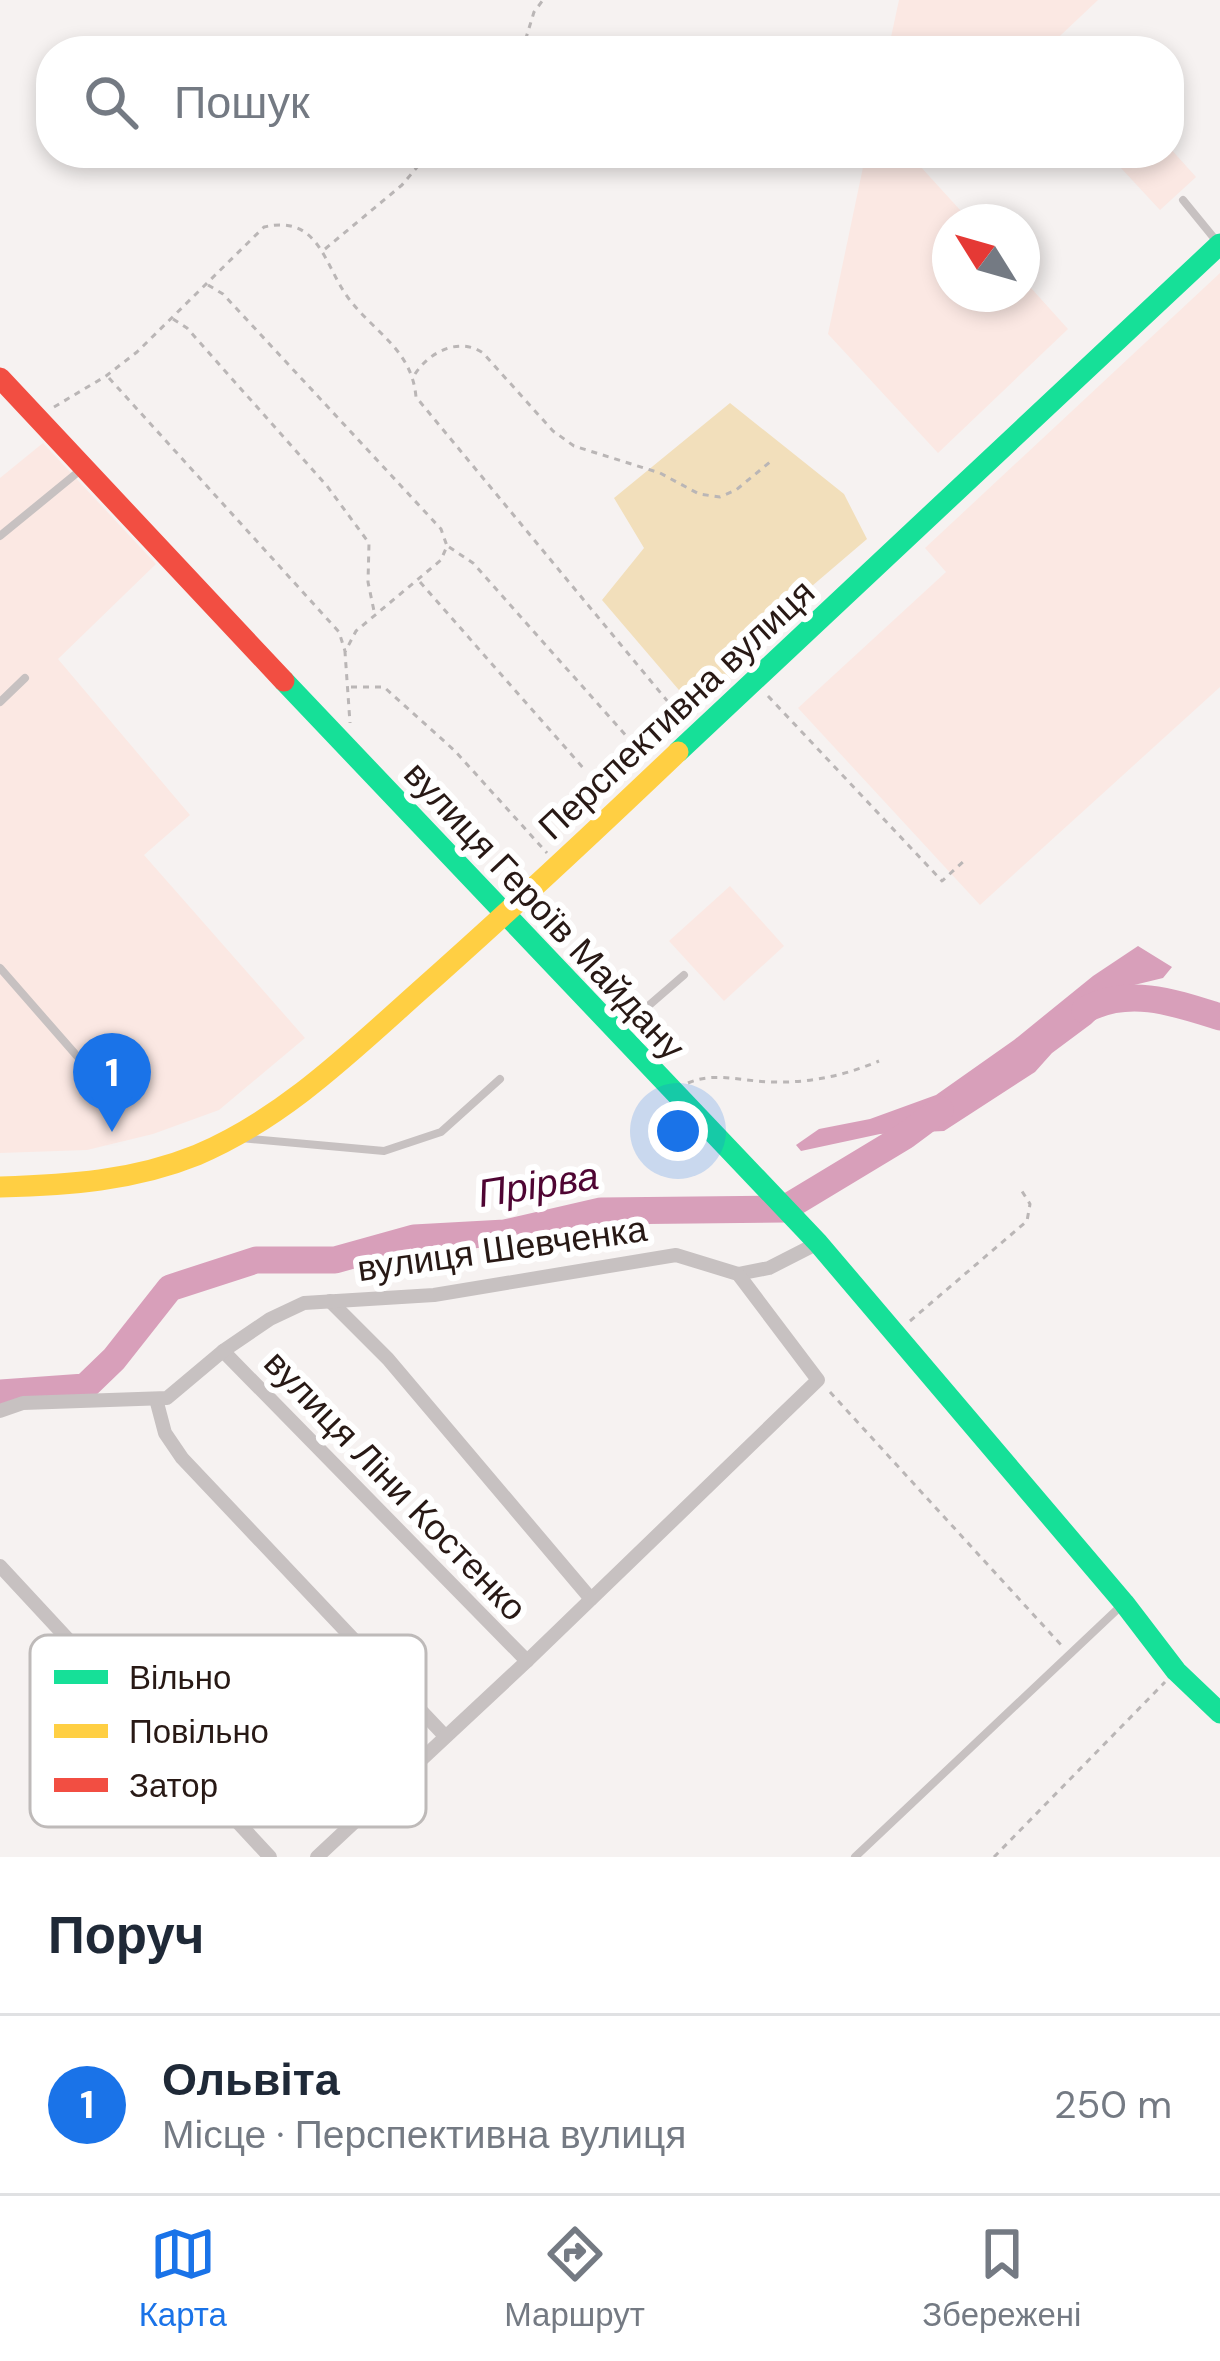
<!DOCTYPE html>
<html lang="uk">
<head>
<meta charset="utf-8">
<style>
  :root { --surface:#fff; --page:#f2f2f3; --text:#1f2937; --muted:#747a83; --line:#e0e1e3; --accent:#1a73e8 }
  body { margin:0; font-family:"DM Sans",sans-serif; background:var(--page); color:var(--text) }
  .compass { position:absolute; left:932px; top:204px; width:108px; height:108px; border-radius:50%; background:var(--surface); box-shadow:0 6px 18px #0003; rotate:307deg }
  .you { position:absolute; left:678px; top:1131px; width:42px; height:42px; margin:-30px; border:9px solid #fff; border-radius:50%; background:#1a73e8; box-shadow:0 0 0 18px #1a73e833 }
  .badge { display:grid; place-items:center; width:78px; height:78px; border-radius:50%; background:var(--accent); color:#fff; font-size:39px; font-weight:700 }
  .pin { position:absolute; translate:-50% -99px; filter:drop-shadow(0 3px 6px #0008) }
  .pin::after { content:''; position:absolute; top:63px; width:42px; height:36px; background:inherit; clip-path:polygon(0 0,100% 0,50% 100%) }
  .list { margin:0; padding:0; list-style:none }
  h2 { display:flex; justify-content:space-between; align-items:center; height:156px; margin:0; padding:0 48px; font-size:51px }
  h2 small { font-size:39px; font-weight:400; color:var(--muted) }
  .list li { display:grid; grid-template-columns:78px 1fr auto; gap:36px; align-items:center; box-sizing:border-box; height:180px; padding:0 48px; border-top:3px solid var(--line) }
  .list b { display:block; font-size:45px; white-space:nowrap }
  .list p { margin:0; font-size:39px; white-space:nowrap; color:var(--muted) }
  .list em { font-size:39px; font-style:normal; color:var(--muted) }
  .icon { flex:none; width:66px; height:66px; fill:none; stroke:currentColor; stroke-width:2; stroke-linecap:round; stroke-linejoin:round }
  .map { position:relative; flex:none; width:1220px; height:1857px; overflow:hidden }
  .search { position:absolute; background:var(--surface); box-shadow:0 6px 18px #0003; left:36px; right:36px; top:36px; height:132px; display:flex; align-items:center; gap:30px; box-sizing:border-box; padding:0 42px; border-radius:48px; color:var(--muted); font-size:45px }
  .sheet { height:336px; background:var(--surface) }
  nav { display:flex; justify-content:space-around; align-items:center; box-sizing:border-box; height:168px; border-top:3px solid var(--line); background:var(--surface); font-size:33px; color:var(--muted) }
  nav a { display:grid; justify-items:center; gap:6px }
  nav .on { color:var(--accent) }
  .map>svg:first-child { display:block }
</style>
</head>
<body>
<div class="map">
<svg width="1220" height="1857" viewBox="0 0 1220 1857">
  <rect width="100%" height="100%" fill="#f6f2f1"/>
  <!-- built -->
  <g fill="#fbe8e3">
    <path d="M899,0H1098L1044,51H888Z"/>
    <path d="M1169,147L1196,177L1160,210L1108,154L1169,153Z"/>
    <path d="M866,153H933L920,166L971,222H950V294H1022V278L1068,329L938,453L828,334Z"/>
    <path d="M1220,273V687L980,905L798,708L946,572L925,548Z"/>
    <path d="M43,443L156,564L58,659L190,815L144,855L305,1038L219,1110L153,1134L87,1150L0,1153V478Z"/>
    <path d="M730,886L784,946L724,1001L669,941Z"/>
  </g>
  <!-- green -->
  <path fill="#f2dfbb" d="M730,403L844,494L867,539L764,627L772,639L696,710L602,600L644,548L614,498Z"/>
  <!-- water -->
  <path fill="#d89fba" d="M1138,946L1172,967L1163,978L1130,986L1091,1024L1052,1053L1035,1072L944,1131L880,1134L801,1151L796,1145L819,1129L870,1119L936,1095L1014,1040L1093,976Z"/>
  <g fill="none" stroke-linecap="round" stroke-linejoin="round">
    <!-- river -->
    <g stroke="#d89fba" stroke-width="27">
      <path d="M1085,1010C1129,986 1176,1003 1220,1017"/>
      <path d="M0,1393L85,1387L114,1359L170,1288L256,1260H335L414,1238L505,1233L601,1211L784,1209L905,1136L940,1110"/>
    </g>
    <!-- path -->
    <g stroke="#bab6b6" stroke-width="3" stroke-dasharray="6 6" stroke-linecap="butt">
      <path d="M522,51L534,12L543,0"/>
      <path d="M325,249L402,185L429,153"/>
      <path d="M208,285L223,294L441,529L447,546L441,560L356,631L345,652L350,723"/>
      <path d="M173,319L187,328L327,486L369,543L368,582L374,611"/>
      <path d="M415,374C430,351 460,337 483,353L553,431L574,446L660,473L699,494L720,497L736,490L770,462"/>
      <path d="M109,378L339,632L345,651"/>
      <path d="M54,407L106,376L137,352L264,227C320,214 324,266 349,299C375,333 412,350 416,397L683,720"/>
      <path d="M449,547L473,563L629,739"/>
      <path d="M420,582L585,770"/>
      <path d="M351,687H384L455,751L547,853"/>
      <path d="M768,696L942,881L964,861"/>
      <path d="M688,1083C716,1071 744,1082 774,1082C811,1083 846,1075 879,1061"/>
      <path d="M910,1321L1027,1221L1030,1204L1020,1188"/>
      <path d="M830,1392L1062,1646"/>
      <path d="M994,1857L1165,1682"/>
    </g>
    <!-- lane -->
    <g stroke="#c7c1c1" stroke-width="8">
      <path d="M1183,200L1218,243"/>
      <path d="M0,536L83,468"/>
      <path d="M0,702L25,678"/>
      <path d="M0,968L98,1080"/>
      <path d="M617,1033L684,975"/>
      <path d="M241,1138L384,1151L441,1132L500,1079"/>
      <path d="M855,1857L1123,1604"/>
    </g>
    <!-- street -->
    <g stroke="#c7c1c1" stroke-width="14">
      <path d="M330,1301L388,1359L591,1599"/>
      <path d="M223,1351L527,1661"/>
      <path d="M156,1399L165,1433L182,1458L444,1735"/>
      <path d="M0,1411L23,1403L167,1398L223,1351L270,1319L304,1303L434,1295L676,1255L738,1274L769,1268L818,1243"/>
      <path d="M0,1566L270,1857"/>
      <path d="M317,1857L527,1661L818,1380L738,1274"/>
    </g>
    <!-- fast -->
    <g stroke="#16e098" stroke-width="21">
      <path d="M284,681L818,1243L1124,1603L1176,1671L1220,1713"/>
      <path d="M678,752L1220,244"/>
    </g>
    <!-- slow -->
    <path stroke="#ffcf43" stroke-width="21" d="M0,1187C68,1185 133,1181 197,1155C282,1119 349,1054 416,994C505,915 592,834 678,752"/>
    <!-- jam -->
    <path stroke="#f24e42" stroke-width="21" d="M0,378L284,681"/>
  </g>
  <g text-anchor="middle" stroke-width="12" stroke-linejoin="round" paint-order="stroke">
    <!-- street labels -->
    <g font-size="36" fill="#281915" stroke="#fff">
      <text transform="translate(676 709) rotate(-43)" y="13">Перспективна вулиця</text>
      <text transform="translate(545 910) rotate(47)" y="13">вулиця Героїв Майдану</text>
      <text transform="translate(502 1248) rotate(-8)" y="13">вулиця Шевченка</text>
      <text transform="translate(396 1485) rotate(46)" y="13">вулиця Ліни Костенко</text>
    </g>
    <!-- water labels -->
    <g font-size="39" font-style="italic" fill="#4f0533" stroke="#fff">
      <text transform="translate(538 1184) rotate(-9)" y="14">Прірва</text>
    </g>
  </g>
  <!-- legend -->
  <rect x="30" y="1635" width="396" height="192" rx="18" fill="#fff" stroke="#bebab9" stroke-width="3"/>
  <rect x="54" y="1670" width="54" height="14" fill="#16e098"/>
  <rect x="54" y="1724" width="54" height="14" fill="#ffcf43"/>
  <rect x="54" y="1778" width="54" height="14" fill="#f24e42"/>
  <g font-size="33" fill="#281915">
    <text x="129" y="1689">Вільно</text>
    <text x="129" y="1743">Повільно</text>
    <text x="129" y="1797">Затор</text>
  </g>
</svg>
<svg class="compass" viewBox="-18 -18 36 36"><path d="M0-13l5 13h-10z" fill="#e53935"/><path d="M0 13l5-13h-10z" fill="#747a83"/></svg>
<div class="you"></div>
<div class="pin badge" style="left:112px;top:1132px">1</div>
<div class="search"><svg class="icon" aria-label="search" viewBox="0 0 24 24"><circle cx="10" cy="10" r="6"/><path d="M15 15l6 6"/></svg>Пошук</div>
</div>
<section class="sheet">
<h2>Поруч<small></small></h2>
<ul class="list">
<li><span class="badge">1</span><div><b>Ольвіта</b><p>Місце · Перспективна вулиця</p></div><em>250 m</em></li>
</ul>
</section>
<nav>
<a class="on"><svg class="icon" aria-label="map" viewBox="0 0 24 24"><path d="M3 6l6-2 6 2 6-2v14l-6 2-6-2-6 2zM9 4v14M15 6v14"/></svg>Карта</a>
<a><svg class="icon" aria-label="directions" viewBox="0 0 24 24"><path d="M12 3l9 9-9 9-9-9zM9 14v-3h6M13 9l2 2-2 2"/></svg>Маршрут</a>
<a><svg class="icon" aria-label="saved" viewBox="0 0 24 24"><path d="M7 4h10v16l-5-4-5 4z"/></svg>Збережені</a>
</nav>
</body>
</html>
